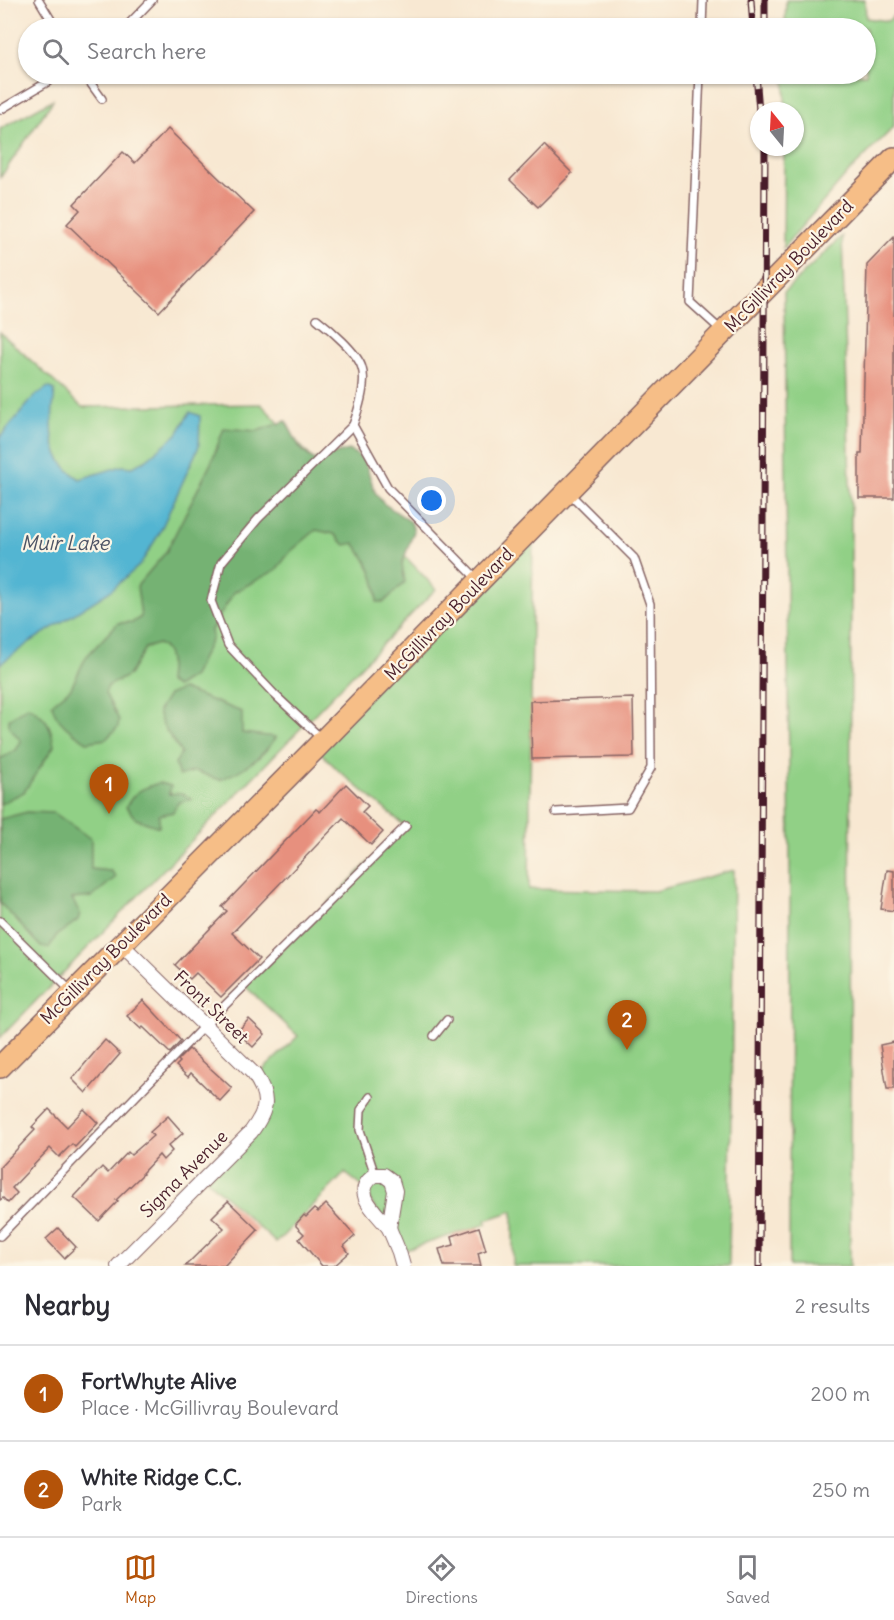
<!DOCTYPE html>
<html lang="en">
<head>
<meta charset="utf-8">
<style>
  :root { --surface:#fff; --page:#f2f2f3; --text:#2b2b33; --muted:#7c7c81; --line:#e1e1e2; --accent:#b45309 }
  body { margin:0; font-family:Delius,sans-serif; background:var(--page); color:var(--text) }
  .compass { position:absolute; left:750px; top:102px; width:54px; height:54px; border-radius:50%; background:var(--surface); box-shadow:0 2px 4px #0004; rotate:342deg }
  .you { position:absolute; left:432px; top:501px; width:21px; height:21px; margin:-15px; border:4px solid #fff; border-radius:50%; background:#1a73e8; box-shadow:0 0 0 9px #1a73e833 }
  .badge { display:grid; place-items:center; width:39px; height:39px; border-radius:50%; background:var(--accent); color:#fff; font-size:20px; font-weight:700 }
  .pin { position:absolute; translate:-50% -50px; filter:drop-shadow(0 2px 3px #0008) }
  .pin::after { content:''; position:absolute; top:32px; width:21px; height:18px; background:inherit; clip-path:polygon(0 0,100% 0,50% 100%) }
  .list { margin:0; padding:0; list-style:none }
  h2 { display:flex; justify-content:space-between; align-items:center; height:78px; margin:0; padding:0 24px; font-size:26px }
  h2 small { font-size:20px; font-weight:400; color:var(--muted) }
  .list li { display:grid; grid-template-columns:39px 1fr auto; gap:18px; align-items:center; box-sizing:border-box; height:96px; padding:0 24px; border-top:2px solid var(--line) }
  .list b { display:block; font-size:22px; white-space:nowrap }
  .list p { margin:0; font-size:20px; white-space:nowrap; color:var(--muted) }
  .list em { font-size:20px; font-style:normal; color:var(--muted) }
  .icon { flex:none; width:33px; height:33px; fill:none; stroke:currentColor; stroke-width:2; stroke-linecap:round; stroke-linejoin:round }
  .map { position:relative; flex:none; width:894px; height:1266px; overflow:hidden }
  .search { position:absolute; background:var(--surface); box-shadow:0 2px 4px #0004; left:18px; right:18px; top:18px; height:66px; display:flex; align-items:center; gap:15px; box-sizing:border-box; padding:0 21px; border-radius:33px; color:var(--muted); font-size:22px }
  .sheet { height:270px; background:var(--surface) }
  nav { display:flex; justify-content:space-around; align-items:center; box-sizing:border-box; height:84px; border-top:2px solid var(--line); background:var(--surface); font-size:16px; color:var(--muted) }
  nav a { display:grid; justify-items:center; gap:3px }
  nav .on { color:var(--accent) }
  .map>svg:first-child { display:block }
</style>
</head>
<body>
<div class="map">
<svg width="894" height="1266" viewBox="0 0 894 1266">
  <rect width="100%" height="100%" fill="#fcf5e5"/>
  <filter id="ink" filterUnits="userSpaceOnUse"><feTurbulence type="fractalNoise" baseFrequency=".0167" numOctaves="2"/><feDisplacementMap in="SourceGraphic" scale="12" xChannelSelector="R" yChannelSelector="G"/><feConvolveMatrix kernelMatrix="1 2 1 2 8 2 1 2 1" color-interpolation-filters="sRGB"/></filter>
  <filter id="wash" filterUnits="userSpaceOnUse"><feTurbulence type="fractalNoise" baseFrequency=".008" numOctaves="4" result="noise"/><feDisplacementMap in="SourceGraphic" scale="24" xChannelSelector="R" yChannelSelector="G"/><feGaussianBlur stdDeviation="1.35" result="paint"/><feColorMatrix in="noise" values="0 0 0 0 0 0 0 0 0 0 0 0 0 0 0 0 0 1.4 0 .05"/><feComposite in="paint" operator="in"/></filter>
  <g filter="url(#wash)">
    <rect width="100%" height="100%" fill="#f8e8d2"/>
    <!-- green -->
    <g fill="#91d086" stroke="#6e7858" stroke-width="1.5">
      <path d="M786,0H865L866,18L888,21L894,15V127L848,173L783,248L784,147H795V111H785V74H866V28H785Z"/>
      <path d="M54,99L0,178V129Z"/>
      <path d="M842,236L851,514L850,1266H789L790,867L784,292Z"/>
      <path d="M0,332L82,407L261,404L436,589L0,1038Z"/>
      <path d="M533,527L529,889L655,891L734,870L729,1266H513V1211L486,1220L487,1224L399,1252L363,1187L345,1173L276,1243L203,1176L276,1102L254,1079L298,1036L245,986L405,826L339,771L316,748Z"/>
    </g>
    <!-- forest -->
    <g fill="#74b273" stroke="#5f684f" stroke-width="1.5">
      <path d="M286,421L300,448L313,460L349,450L364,459L375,492L383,503L411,522L414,531L402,564L405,582L384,602H377C377,578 368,561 354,543L345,545L334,534L316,530L290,552L276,570L234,592L211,630L212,638L193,676L176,687L168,682C169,668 173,651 158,644L145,648L129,675L108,686L105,693L119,720L118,727L106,739L87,742C73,733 55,722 52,704L71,688L86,657L118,623L133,622L141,617L137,586L166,552L211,463L224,428L257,431Z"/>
      <path d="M182,689L242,712V733L276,737C262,759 243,770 220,780L195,771L179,776L175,764L181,753L162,724L158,711L168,695Z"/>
      <path d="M28,706C47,717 51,725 54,746L24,792L0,804V759L16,750L21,741L9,727V719Z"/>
      <path d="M159,783L171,786L169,794L181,793L191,799L178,803L173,812L159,815V827L136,819L126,807C134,791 143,788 159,783Z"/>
      <path d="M27,812L54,813L91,839V869L111,871L116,877L92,897L72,899L80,913L78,920L56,936L49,948L41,947L0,903V819Z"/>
    </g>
    <!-- water -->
    <path fill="#53b5d2" stroke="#4e6a7e" stroke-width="1.5" d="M48,387L55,390C51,425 46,458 80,479L122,466L133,467L147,459L177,434L190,412L200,416L199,446L159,534L140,565L109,592L30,642L0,664V437L34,397Z"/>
    <g id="blocks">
      <!-- building -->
      <g fill="#e7907e">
        <path d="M168,129L254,212L159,312L67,224L80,210L74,204L123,152L135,163Z"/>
        <path d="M544,145L572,173L538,207L510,180Z"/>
        <path d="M894,237V498H859V453H862L867,265Z"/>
        <path d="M633,698L634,757L532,759L530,701Z"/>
        <path d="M346,784L368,806L362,812L383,832L371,845L343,818L232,933L259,959L221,997L196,973L190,979L175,965L227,911L222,907L316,809L320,812Z"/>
        <path d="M887,870L894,871V911L881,909Z"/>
        <path d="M143,1000L181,1041L170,1053L143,1027L141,1029L127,1016Z"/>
        <path d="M249,1019L265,1034L253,1047L237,1032Z"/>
        <path d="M105,1040L120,1054L86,1093L72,1079Z"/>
        <path d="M894,1042V1089H887L880,1045Z"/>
        <path d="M189,1049L232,1088L220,1101L191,1073L188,1077L176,1066L180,1062L178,1060Z"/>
        <path d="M49,1109L67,1127L84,1109L98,1123L75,1147L72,1144L59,1157L50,1148L12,1188L17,1193L8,1203L3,1198L0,1200V1167L35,1130L32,1127Z"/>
        <path d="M168,1116L183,1133L168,1146L172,1151L163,1160L159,1155L142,1173L143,1174L116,1200L118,1201L99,1221L74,1197L102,1167L108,1173L128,1152L131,1155L153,1136L150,1132Z"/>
        <path d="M228,1201L258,1230L224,1266H185L224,1228L212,1217Z"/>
        <path d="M326,1204L355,1236L344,1246L349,1253L334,1266H322L299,1239L304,1234L296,1226V1224L304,1215L306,1217L314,1209L318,1212Z"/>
        <path d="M479,1227L486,1250L478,1253L481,1266H444L439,1249L454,1245L452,1236Z"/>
        <path d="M58,1228L76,1247L64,1258L46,1239Z"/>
      </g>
    </g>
  </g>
  <g filter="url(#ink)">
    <use href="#blocks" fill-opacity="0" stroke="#876565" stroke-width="1.5"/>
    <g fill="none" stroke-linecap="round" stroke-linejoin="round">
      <defs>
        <g id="lane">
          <path d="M39,0L56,28"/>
          <path d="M125,28L152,0"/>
          <path d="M702,28L703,0"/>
          <path d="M84,74L102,99"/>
          <path d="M700,74L690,302L722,331"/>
          <path d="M0,110L61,74"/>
          <path d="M317,319C330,329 358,353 362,368C367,383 358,411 353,425L388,488L478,580"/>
          <path d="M322,739L274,694L228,645L211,601L221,563L258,519L353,425"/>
          <path d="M556,812L628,808L651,768L650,604L634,558L570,494"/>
          <path d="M0,921L71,991"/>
          <path d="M434,1036L447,1020"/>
          <path d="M370,1097L361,1110L360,1130L375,1175"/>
          <path d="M0,1236L204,1026L406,826"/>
        </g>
        <g id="street">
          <path d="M375,1175H384L392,1181L395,1191L389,1228C375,1211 350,1192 375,1175Z"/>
          <path d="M389,1228L399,1252L403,1266"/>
          <path d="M118,1266L251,1132C268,1109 270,1098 254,1074L121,944"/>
        </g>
        <path id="primary" d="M0,1067L316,748L894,158"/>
      </defs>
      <!-- lane casing -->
      <use href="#lane" stroke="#876565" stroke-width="10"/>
      <!-- street casing -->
      <use href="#street" stroke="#876565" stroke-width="16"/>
      <!-- primary casing -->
      <use href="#primary" stroke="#876565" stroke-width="24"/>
      <!-- lane -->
      <use href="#lane" stroke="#fff" stroke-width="7"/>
      <!-- street -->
      <use href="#street" stroke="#fff" stroke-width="14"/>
      <!-- primary -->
      <use href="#primary" stroke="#f6be87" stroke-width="21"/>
      <defs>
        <g id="rail">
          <path d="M751,0L753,28"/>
          <path d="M765,28V0"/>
          <path d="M756,74L759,111"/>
          <path d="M759,1266L765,147"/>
        </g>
      </defs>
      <!-- rail casing -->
      <use href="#rail" stroke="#4a1f2b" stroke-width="7"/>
      <!-- rail -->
      <use href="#rail" stroke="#fcf5e5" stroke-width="4.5" stroke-dasharray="14" stroke-linecap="butt"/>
    </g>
  </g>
  <g text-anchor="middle" stroke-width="4.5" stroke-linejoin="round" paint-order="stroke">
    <!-- street labels -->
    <g font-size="18" fill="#4a1f2b" stroke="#fcf5e5">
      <text transform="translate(789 266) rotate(-46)" y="6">McGillivray Boulevard</text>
      <text transform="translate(449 614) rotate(-46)" y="6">McGillivray Boulevard</text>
      <text transform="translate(106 959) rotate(-45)" y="6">McGillivray Boulevard</text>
      <text transform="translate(211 1007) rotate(44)" y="6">Front Street</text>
      <text transform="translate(184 1174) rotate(-45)" y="6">Sigma Avenue</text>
    </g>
    <!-- water labels -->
    <g font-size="20" font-style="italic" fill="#4d5465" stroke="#fcf5e5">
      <text x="65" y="550">Muir Lake</text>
    </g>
  </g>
</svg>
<svg class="compass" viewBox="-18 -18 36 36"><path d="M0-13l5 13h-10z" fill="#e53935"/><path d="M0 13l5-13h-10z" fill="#7c7c81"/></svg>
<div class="you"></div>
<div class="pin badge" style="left:109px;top:814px">1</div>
<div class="pin badge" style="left:627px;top:1050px">2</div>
<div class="search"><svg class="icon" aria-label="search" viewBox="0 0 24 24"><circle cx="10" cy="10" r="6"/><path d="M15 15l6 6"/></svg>Search here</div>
</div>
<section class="sheet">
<h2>Nearby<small>2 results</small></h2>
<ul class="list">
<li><span class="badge">1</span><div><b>FortWhyte Alive</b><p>Place · McGillivray Boulevard</p></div><em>200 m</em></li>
<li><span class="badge">2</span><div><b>White Ridge C.C.</b><p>Park</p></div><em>250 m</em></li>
</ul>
</section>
<nav>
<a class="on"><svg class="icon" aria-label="map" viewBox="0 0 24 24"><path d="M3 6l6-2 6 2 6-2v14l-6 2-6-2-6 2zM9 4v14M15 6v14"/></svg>Map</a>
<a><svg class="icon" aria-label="directions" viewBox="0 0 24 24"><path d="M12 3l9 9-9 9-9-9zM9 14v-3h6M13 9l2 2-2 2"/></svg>Directions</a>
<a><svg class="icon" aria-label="saved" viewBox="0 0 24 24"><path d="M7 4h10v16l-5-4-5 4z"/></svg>Saved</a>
</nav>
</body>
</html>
